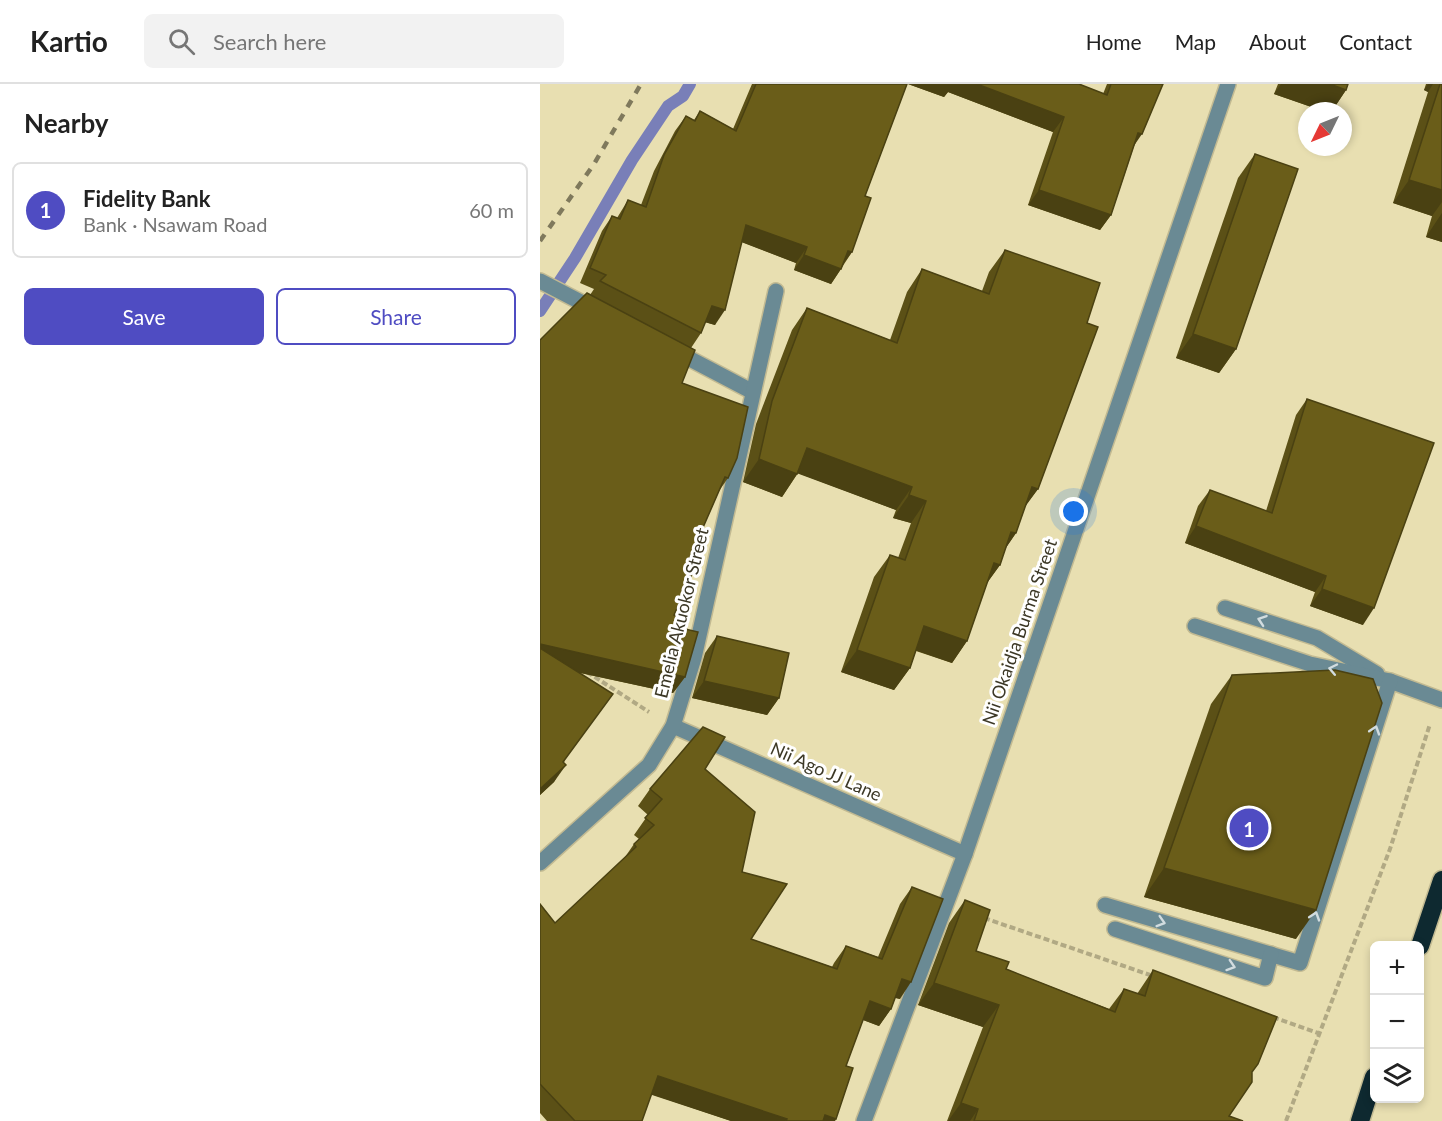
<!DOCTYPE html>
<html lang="en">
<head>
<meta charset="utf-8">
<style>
  :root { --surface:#fff; --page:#f2f2f2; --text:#222; --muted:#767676; --line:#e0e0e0; --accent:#4f4cc2 }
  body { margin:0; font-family:Lato,sans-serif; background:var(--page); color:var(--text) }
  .controls { position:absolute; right:18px; bottom:18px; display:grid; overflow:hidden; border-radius:9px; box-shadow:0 3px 9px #0003 }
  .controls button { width:54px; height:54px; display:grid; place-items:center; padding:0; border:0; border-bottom:2px solid var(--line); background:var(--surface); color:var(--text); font:30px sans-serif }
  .compass { position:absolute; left:758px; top:18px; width:54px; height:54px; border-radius:50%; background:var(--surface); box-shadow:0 3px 9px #0003; rotate:227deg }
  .you { position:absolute; left:534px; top:428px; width:21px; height:21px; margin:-15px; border:4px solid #fff; border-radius:50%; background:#1a73e8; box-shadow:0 0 0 9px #1a73e833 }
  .badge { display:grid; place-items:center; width:39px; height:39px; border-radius:50%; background:var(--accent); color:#fff; font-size:20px; font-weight:700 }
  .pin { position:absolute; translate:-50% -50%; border:3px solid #fff; box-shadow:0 2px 6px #0006 }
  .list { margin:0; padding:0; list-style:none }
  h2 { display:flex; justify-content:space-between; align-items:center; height:78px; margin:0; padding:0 24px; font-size:26px }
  h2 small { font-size:20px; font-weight:400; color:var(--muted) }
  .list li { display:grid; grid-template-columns:39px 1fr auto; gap:18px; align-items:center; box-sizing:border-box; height:96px; margin:0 12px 12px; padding:0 12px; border:2px solid var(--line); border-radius:9px }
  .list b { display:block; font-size:22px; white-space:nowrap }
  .list p { margin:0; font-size:20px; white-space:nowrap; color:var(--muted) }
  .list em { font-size:20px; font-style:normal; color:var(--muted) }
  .actions { display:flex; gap:12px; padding:18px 24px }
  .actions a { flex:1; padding:14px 0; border:2px solid var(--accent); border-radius:9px; text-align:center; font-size:21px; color:var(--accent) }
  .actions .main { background:var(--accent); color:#fff }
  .icon { flex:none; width:33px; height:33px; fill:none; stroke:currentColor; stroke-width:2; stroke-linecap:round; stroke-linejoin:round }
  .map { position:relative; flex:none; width:902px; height:1037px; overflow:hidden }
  header { display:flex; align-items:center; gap:36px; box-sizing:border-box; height:84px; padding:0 30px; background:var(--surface); border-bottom:2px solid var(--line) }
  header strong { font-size:28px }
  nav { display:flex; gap:33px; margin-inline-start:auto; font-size:21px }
  .search { width:420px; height:54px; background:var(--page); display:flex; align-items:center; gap:15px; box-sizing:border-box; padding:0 21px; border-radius:9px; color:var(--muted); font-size:22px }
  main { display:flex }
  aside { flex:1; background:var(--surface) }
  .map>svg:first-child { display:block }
</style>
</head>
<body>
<header>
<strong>Kartio</strong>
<div class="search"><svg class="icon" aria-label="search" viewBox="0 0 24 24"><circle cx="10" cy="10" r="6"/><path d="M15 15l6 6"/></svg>Search here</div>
<nav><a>Home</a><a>Map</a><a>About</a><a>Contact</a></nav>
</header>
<main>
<aside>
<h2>Nearby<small></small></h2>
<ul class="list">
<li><span class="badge">1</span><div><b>Fidelity Bank</b><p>Bank · Nsawam Road</p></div><em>60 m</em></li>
</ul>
<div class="actions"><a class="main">Save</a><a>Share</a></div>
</aside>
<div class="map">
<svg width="902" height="1037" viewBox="0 0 902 1037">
  <rect width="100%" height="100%" fill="#e8dfb1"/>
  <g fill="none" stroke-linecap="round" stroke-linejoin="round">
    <!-- stream -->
    <path stroke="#797fb8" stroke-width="12" d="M0,227L35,174L92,76L128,22L143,12L150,0"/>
    <defs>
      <g id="minor">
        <path d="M0,197L56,226"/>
        <path d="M133,266L213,308"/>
        <path d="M685,524L777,554L837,590"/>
        <path d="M655,542L770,580L850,597L902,616"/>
        <path d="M133,642L425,770"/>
        <path d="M0,779L109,681L133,642L154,574L236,207"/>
        <path d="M565,821L760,879L850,597"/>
        <path d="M575,845L725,894L731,870"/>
        <path d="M324,1037L425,770L688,0"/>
      </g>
      <g id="highway">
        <path d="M880,862L902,796"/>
        <path d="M820,1037L834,993"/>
      </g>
    </defs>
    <!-- minor casing -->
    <use href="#minor" stroke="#c2ba92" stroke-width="18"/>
    <!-- highway casing -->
    <use href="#highway" stroke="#c2ba92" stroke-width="21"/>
    <!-- path -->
    <g stroke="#b1a984" stroke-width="4" stroke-dasharray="6 3" stroke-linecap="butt">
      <path d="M47,588L109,628"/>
      <path d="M444,834L613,892"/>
      <path d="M733,933L778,949"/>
      <path d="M746,1037L850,765L890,640"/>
    </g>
    <!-- minor -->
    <use href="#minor" stroke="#6a8a94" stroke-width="15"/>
    <!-- highway -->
    <use href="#highway" stroke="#0e2930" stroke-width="18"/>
    <!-- rail -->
    <path stroke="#7f795c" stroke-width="4.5" stroke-dasharray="8 8" stroke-linecap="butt" d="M0,157L54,80L101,0"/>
  </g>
  <!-- wall -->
  <g fill="#5b5016">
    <path d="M212,0H367L325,112L312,168L291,200L254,186L256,179L202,158L175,241L165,238L161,249L151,264L142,299L188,394L179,407L148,478L134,531L141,544L145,593L133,609L40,589L24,679L14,698L0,711V256L50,211L54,205L40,199L62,147L72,132L77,134L88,116L101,121L114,87L135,47L146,32L154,36L160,27L193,45Z"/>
    <path d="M368,0L563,10L567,0H623L594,62L571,131L560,146L488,121L513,48L408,8L404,13Z"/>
    <path d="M738,0H808L806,6L792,27H783L734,10Z"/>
    <path d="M886,0H902V158L886,153L892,132L853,119L888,8L884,6Z"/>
    <path d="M715,70L696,265L679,289L636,274L698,94Z"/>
    <path d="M465,166L547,239L498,405L485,422L476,449L465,465L460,481L447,499L427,557L412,579L376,567L370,584L354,606L301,588L334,493L350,471L358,474L371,439L353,434L356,426L258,389L242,413L203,398L216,340L252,246L267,224L350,256L367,208L382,185L442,207L449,188Z"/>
    <path d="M767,315L823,541L770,522L775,508L645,459L658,422L670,406L726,427L756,331Z"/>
    <path d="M177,552L239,614L227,631L152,614L165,569Z"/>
    <path d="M692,591L756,855L604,813L671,620Z"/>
    <path d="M165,685L202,788L211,855L292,883L294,879L306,862L338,873L360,820L372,803L360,915L355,914L351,925L339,942L323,936L306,982L295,1037H191L111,1010L102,1037H7L0,1029V820L15,839L83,776L94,760L99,755L94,751L108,731L98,722L110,705Z"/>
    <path d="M425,816L436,867L466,885L569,925L584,905L597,910L613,886L712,989L689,1032L703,1037H407L443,943L378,921L409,839Z"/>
  </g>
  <!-- shaded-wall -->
  <g fill="#4a4112">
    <path d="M368,0H437L524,33L513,48L408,8L404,13Z"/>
    <path d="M741,0H790L806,6L792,27H783L734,10Z"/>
    <path d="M888,0H893L888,8L884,6Z"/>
    <path d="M598,49L602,50L591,66Z"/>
    <path d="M869,96L902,106V118L892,132L853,119Z"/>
    <path d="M499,106L571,131L560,146L488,121Z"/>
    <path d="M902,129V158L886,153Z"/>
    <path d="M206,141L267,163L256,179L196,156Z"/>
    <path d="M308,167L312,168L301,183Z"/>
    <path d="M264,171L301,185L291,200L254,186Z"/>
    <path d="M172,222L185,226L175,241L161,237Z"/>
    <path d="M653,250L696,265L679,289L636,274Z"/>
    <path d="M267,364L372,403L356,426L251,387Z"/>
    <path d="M219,375L257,390L242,413L203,398Z"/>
    <path d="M492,403L498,405L482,427Z"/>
    <path d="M369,411L386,417L371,439L353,434Z"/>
    <path d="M656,442L786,492L775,508L645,459Z"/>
    <path d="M471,448L476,449L461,471Z"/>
    <path d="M454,479L460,481L444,503Z"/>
    <path d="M782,505L834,524L823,541L770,522Z"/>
    <path d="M384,542L427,557L412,579L369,564Z"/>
    <path d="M0,560L145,593L133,609L0,580Z"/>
    <path d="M317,566L370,584L354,606L301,588Z"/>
    <path d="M164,597L239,614L227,631L152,614Z"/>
    <path d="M26,681L14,698L0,711V705Z"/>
    <path d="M624,784L776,826L756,855L604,813Z"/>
    <path d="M362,895L371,898L360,915L350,912Z"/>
    <path d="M394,899L459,921L443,943L378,921Z"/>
    <path d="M330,917L351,925L339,942L318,934Z"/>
    <path d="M118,992L247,1035L245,1037H191L106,1009Z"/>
    <path d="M421,1019L438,1025L430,1037H408Z"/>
    <path d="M285,1031L296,1035L295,1037H281Z"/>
  </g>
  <!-- building -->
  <g fill="#6a5d19" stroke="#4a4112" stroke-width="1.5">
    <path d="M216,0H367L325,112L331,114L312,168L308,167L301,185L264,171L267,163L206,141L185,226L172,222L161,249L60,197L66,191L50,184L72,132L80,135L88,116L106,123L124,71L146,32L155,37L160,27L196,47Z"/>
    <path d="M437,0H539L567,11L571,0H623L602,50L598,49L571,131L499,106L524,33Z"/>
    <path d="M790,0H808L806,6Z"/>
    <path d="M900,0H902V106L869,96Z"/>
    <path d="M715,70L758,85L696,265L653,250Z"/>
    <path d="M465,166L560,199L547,239L558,243L498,405L492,403L476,449L471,448L460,481L454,479L427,557L384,542L370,584L317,566L350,471L365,476L386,417L369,411L372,403L267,364L257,390L219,375L232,317L267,224L357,259L382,185L449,210Z"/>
    <path d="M47,209L155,266L142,299L208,323L197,374L188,394L185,393L148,478L156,481L134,531L145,535L141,544L158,548L145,593L0,560V256Z"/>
    <path d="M767,315L894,359L834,524L782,505L786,492L656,442L670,406L732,429Z"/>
    <path d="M177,552L249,569L239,614L164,597Z"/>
    <path d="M0,564L73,610L23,678L26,681L0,705Z"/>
    <path d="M795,586L833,595L842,619L776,826L624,784L692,591Z"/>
    <path d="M163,643L185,653L165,685L215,728L202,788L247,800L211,855L297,885L306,862L342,875L372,803L403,815L371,898L362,895L351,925L330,917L306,982L313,984L296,1035L285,1031L283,1037H246L247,1035L118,992L102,1037H35L0,1000V820L15,839L96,763L94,760L114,741L105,734L122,715L110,705Z"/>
    <path d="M425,816L450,826L436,867L469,878L466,885L575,928L584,905L605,912L613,886L737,933L718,980L712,988V998L689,1032L703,1037H434L438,1025L421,1019L459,921L394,899Z"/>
  </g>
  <!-- one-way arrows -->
  <defs><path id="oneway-chevron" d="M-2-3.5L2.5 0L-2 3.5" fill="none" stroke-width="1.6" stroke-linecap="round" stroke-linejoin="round" transform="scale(1.5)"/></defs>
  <g stroke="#d2dcdf">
    <use href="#oneway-chevron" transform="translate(722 536) rotate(-161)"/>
    <use href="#oneway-chevron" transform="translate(793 585) rotate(-168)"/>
    <use href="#oneway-chevron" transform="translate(835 646) rotate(-72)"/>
    <use href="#oneway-chevron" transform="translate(775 832) rotate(-72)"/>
    <use href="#oneway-chevron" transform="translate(621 838) rotate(17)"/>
    <use href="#oneway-chevron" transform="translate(691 882) rotate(18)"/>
  </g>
  <g text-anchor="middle" stroke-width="6" stroke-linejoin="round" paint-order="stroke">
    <!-- street labels -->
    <g font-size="18" fill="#3c3826" stroke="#fff">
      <text transform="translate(142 529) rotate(-76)" y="6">Emelia Akuokor Street</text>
      <text transform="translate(480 548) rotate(-71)" y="6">Nii Okaidja Burma Street</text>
      <text transform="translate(286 688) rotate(24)" y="6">Nii Ago JJ Lane</text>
    </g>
  </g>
</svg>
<div class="controls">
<button>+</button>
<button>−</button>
<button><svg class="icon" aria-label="layers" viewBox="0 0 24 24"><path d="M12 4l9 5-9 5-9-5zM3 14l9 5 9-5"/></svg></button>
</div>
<svg class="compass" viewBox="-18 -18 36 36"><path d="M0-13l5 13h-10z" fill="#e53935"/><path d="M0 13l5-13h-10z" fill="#767676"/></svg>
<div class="you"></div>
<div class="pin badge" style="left:709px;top:744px">1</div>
</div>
</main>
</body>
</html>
